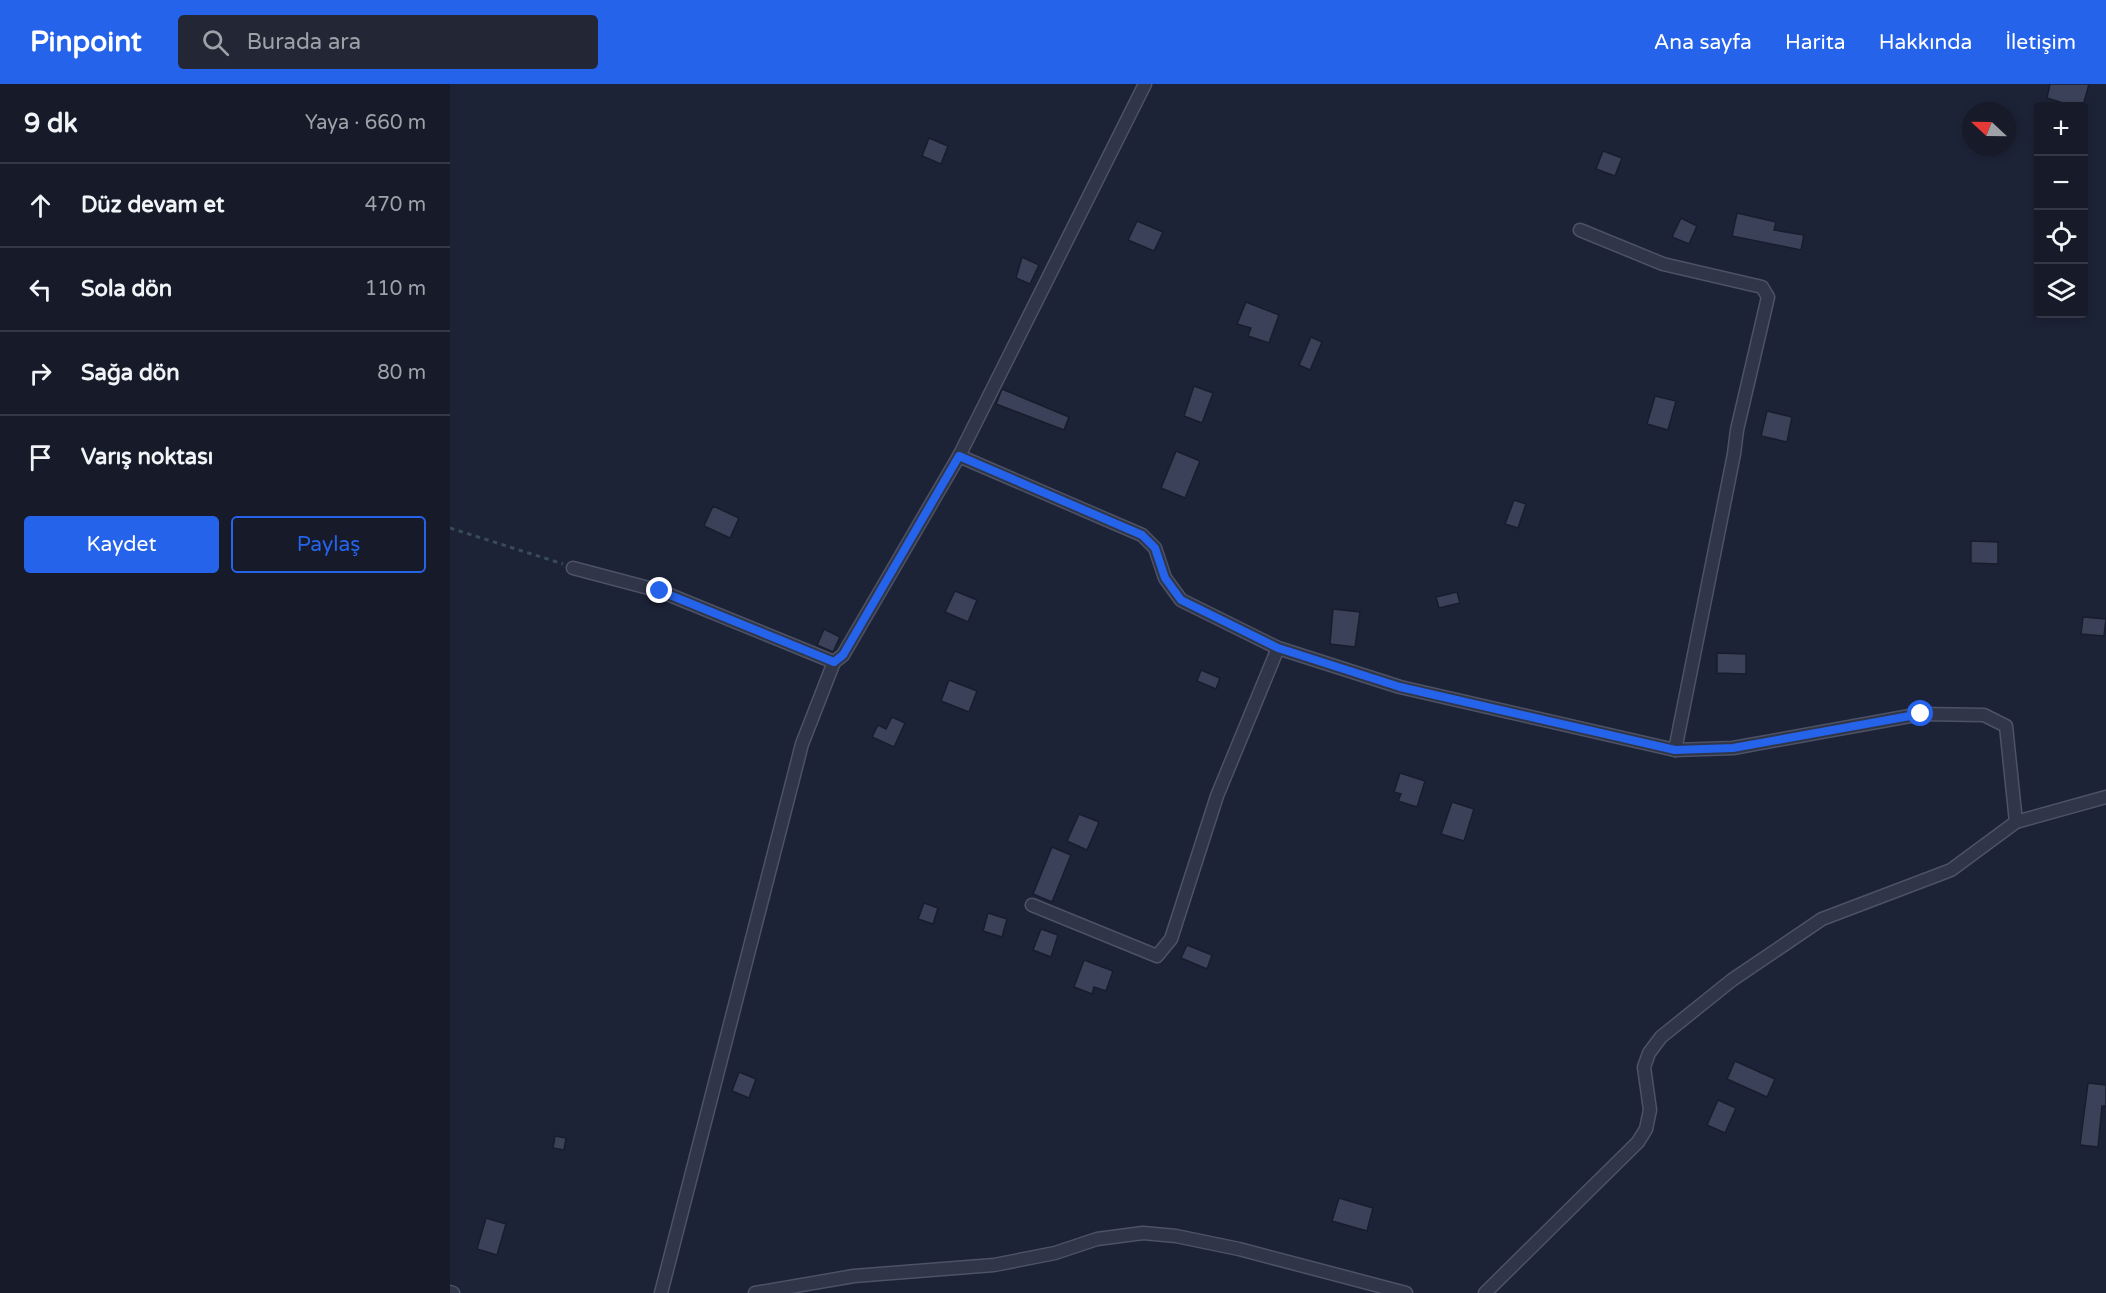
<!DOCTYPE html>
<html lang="tr">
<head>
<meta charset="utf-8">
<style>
  :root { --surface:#161a29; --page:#232735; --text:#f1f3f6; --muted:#9ea1a8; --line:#353846; --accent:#2563eb }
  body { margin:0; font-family:"Varela Round",sans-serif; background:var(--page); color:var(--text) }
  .controls { position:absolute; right:18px; top:18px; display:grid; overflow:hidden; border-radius:6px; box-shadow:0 3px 9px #0003 }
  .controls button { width:54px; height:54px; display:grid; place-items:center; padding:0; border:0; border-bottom:2px solid var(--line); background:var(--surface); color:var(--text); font:30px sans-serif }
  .compass { position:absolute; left:1512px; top:18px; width:54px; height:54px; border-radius:50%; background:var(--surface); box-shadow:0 3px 9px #0003; rotate:292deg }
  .stop { position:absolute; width:18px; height:18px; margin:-14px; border:4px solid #2563eb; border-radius:50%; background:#fff }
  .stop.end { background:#2563eb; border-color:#fff; box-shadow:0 2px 6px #0008 }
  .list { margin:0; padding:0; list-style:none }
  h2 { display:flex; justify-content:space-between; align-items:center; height:78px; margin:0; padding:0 24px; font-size:26px }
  h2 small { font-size:20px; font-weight:400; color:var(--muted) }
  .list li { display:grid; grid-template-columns:39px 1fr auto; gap:18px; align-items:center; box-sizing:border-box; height:84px; padding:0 24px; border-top:2px solid var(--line) }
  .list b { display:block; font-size:22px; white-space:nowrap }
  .list em { font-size:20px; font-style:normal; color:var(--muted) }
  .actions { display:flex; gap:12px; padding:18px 24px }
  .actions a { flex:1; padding:14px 0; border:2px solid var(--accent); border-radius:6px; text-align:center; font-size:21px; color:var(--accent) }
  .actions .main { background:var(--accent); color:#fff }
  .icon { flex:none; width:33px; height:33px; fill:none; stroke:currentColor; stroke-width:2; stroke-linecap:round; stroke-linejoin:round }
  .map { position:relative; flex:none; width:1656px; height:1209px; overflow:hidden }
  header { display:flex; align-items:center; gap:36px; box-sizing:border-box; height:84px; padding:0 30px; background:var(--accent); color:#fff }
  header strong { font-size:28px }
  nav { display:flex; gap:33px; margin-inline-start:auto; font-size:21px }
  .search { width:420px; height:54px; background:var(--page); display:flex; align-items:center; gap:15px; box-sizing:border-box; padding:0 21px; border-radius:6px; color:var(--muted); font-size:22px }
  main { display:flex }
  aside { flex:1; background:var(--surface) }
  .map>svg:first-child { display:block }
</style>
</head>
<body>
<header>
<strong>Pinpoint</strong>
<div class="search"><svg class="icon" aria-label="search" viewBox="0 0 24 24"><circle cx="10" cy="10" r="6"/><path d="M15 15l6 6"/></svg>Burada ara</div>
<nav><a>Ana sayfa</a><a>Harita</a><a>Hakkında</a><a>İletişim</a></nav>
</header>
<main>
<aside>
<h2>9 dk<small>Yaya · 660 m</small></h2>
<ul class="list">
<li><svg class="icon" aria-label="ahead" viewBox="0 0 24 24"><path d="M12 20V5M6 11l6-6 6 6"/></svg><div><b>Düz devam et</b></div><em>470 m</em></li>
<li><svg class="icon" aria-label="left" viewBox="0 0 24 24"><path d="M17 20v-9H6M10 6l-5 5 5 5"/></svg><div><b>Sola dön</b></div><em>110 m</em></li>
<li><svg class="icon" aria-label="right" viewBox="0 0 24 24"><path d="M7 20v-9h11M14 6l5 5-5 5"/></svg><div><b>Sağa dön</b></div><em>80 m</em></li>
<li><svg class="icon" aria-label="arrive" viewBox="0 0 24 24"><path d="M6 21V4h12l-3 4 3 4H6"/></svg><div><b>Varış noktası</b></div></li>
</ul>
<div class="actions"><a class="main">Kaydet</a><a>Paylaş</a></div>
</aside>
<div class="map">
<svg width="1656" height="1209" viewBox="0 0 1656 1209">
  <rect width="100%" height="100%" fill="#1d2337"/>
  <!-- building -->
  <g fill="#3a4159" stroke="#181d2d" stroke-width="1.5">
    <path d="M1600,0H1639L1633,22H1612L1613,19L1597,14Z"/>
    <path d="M479,54L498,62L491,80L472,72Z"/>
    <path d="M1153,67L1172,74L1165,92L1146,85Z"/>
    <path d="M1287,129L1326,138L1324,146L1354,151L1351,166L1282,152Z"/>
    <path d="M1231,134L1247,142L1239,160L1222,153Z"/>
    <path d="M687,137L713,148L704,167L678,156Z"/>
    <path d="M572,173L589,181L580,200L566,194Z"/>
    <path d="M796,218L829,231L819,259L798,252L801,244L787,240Z"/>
    <path d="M861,253L872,258L860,286L849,281Z"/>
    <path d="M744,302L763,309L752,339L734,332Z"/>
    <path d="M552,305L619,333L614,346L546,320Z"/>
    <path d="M1205,312L1226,317L1218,346L1197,340Z"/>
    <path d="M1317,327L1342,333L1337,358L1311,352Z"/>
    <path d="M726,367L750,377L735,414L711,404Z"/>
    <path d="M1064,416L1076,420L1068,444L1055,440Z"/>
    <path d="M263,422L289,434L280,454L254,442Z"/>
    <path d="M1521,457L1548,458V480L1521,479Z"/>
    <path d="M505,507L527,516L518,538L495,528Z"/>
    <path d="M1007,508L1010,519L989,524L986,513Z"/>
    <path d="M883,525L910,528L905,563L880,560Z"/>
    <path d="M1633,533L1656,535L1654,552L1631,550Z"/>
    <path d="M374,545L390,553L383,568L367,561Z"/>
    <path d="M1267,569L1296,570V590L1267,589Z"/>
    <path d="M751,586L770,594L766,605L747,597Z"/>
    <path d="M499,596L527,607L519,628L491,617Z"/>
    <path d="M442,633L455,639L444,663L422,653L428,641L436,645Z"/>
    <path d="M950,689L975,697L967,723L948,717L951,710L944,708Z"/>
    <path d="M1002,718L1024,725L1014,757L991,750Z"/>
    <path d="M629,730L649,738L637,766L617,757Z"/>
    <path d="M602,763L621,771L602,818L583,810Z"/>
    <path d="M474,819L488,824L483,840L468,835Z"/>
    <path d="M538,829L557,835L552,853L533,847Z"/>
    <path d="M591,845L608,851L601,873L583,866Z"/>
    <path d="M737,861L762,871L757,885L731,874Z"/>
    <path d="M634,876L663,887L656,907L644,903L642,910L624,903Z"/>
    <path d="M1285,977L1325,995L1317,1013L1277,995Z"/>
    <path d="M289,988L306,995L299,1014L282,1007Z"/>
    <path d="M1638,999L1656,1001V1022H1652L1648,1063L1630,1061Z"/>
    <path d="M1268,1016L1286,1024L1275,1049L1257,1041Z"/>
    <path d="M105,1052L116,1054L114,1066L103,1064Z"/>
    <path d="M889,1114L923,1124L917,1147L882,1137Z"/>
    <path d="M36,1134L56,1140L47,1171L27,1165Z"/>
  </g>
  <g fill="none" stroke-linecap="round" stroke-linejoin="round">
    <defs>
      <g id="minor">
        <path d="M1130,146L1213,180L1312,203L1318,213L1287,346L1284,370L1225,666"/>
        <path d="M509,372L692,451L705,464L715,494L731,516L828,564L950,603L1225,666L1283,664L1471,630L1534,631L1556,642L1566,738"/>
        <path d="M123,484L210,507L384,578"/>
        <path d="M582,821L707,872L721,855L767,712L828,564"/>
        <path d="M0,1208L3,1209"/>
        <path d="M211,1209L352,660L384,578L393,571L509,372L695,0"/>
        <path d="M305,1209L404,1192L544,1181L605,1169L647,1155L693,1149L726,1152L789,1165L956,1209"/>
        <path d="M1035,1209L1188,1058L1196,1045L1200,1026L1194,983L1199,969L1211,953L1282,896L1372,835L1501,786L1566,738L1656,713"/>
      </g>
    </defs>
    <!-- minor casing -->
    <use href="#minor" stroke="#4d5266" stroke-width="15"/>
    <!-- path -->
    <path stroke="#394b53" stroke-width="3" stroke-dasharray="4.5 4.5" stroke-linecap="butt" d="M0,444L113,480"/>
    <!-- minor -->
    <use href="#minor" stroke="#303547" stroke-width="12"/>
  </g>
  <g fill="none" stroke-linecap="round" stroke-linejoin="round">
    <!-- route -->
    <path stroke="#2563eb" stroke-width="8" d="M210,507L384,578L393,571L509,372L692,451L705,464L715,494L731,516L828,564L950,603L1225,666L1283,664L1471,630"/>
  </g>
</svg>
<div class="controls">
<button>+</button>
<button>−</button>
<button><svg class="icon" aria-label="locate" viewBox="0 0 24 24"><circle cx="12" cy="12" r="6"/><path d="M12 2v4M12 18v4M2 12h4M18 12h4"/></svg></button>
<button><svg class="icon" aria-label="layers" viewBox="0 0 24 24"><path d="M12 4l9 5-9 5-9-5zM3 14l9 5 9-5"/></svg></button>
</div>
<svg class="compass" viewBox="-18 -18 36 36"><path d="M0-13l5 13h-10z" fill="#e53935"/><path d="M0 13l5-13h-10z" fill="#9ea1a8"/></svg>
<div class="stop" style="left:1471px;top:630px"></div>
<div class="stop end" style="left:210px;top:507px"></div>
</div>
</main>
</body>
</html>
